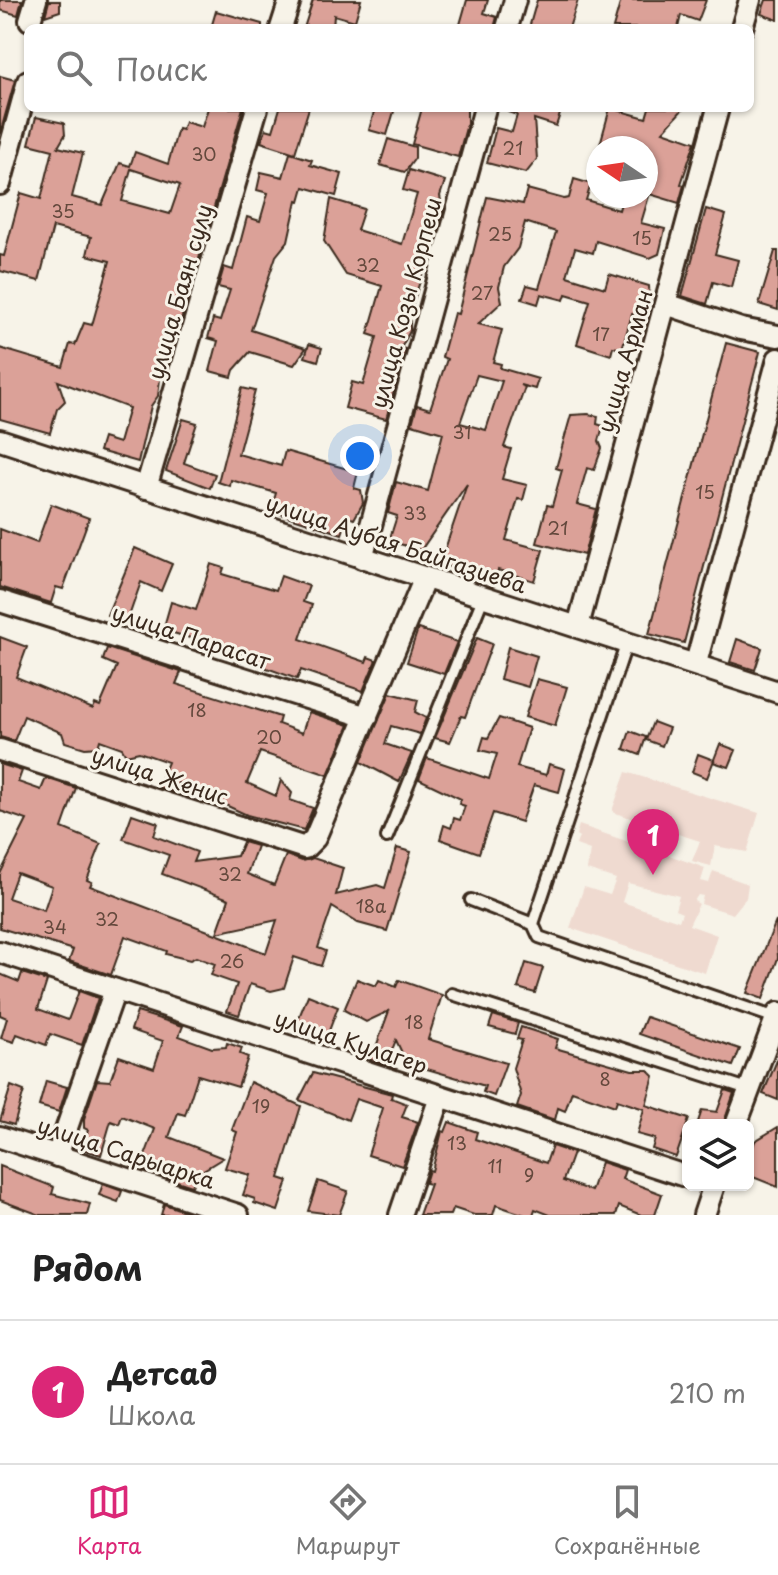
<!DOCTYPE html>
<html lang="ru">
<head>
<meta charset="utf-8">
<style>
  :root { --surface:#fff; --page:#f6f6f6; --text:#222; --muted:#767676; --line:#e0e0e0; --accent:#db2777 }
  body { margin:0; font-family:"Playpen Sans",sans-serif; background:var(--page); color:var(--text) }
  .controls { position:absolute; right:24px; bottom:24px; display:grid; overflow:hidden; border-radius:12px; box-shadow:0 2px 6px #0004 }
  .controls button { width:72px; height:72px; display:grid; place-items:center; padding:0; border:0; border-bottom:2px solid var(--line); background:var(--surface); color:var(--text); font:40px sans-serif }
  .compass { position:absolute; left:586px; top:136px; width:72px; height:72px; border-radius:50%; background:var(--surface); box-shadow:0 2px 6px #0004; rotate:283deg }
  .you { position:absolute; left:360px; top:456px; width:28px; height:28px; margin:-20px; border:6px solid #fff; border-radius:50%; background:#1a73e8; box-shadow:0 0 0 12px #1a73e833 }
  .badge { display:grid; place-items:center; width:52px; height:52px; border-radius:50%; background:var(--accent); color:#fff; font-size:26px; font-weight:700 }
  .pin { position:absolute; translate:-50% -66px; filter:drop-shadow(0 2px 4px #0008) }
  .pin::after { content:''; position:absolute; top:42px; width:28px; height:24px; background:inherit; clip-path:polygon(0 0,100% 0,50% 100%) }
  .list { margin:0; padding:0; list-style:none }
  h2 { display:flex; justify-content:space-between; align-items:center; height:104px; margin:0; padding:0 32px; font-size:34px }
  h2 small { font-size:26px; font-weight:400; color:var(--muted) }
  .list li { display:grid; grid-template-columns:52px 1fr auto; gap:24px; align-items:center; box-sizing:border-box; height:144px; padding:0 32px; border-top:2px solid var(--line) }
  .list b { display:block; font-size:30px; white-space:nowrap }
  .list p { margin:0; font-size:26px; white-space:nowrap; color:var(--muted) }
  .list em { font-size:26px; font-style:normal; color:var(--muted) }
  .icon { flex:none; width:44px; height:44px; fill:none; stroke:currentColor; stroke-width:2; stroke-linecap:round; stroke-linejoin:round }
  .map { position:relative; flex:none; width:778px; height:1215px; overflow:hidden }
  .search { position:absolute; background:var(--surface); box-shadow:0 2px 6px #0004; left:24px; right:24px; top:24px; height:88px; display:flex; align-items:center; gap:20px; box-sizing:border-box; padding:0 28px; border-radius:12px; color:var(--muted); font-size:30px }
  .sheet { height:248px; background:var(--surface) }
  nav { display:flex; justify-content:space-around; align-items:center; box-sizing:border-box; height:112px; border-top:2px solid var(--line); background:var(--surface); font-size:22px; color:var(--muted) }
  nav a { display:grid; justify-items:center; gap:4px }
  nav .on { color:var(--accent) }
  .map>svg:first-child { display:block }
</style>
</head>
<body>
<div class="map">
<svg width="778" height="1215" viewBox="0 0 778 1215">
  <rect width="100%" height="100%" fill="#f7f3e8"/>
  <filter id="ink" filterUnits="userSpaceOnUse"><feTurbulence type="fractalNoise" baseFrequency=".0125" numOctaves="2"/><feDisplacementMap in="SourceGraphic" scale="16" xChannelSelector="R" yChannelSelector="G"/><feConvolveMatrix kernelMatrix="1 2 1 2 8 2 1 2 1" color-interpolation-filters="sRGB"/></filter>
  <g filter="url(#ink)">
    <!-- built -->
    <path fill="#efdad0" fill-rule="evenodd" d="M626,772L759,813L747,852L715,846L711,866L692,861L700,841L650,825L644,835L641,845L705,868L701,881L709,883L713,871L748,884L746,898L733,914L701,904L703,896L698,895L694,901L699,904L689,925L717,935L705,973L570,928L584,887L610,895L616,879L587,870L590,850L576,845L579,837L576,835L579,825L629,842L636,820L613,812V808ZM628,883L679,896L675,910L682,913L679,921L622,902Z"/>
    <!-- building -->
    <g fill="#dba198" stroke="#3b2a1e" stroke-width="2" fill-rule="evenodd">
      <path d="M0,0H22L18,15L0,10Z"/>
      <path d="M313,0H361L355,21L334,15L333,28H304Z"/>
      <path d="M467,0H488L484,13L497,17L494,28H459Z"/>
      <path d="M537,0H578L569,28H529Z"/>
      <path d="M621,0H706L698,21L681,15L678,28H613Z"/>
      <path d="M766,0H778V20L761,14Z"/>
      <path d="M49,1H60V11L45,16Z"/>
      <path d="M216,11L262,24V28H211Z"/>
      <path d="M0,76L15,80L0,134Z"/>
      <path d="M208,108H243L168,365L162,363L158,396L151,406L138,462L99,451L103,438L119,443L129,408L58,381L65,401L57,409L50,433L0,419V348L63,367L70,344L75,345L84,323L92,325L110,261L87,255L91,237L53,227L39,281L0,271V255L4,256L21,193L41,199L53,150L29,144L36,117L64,123L65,135L58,147L83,153L72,197L102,205L120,163L130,166L135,152L168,164L178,129L182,130L185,122L202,127ZM131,169L180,185L170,214L122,201Z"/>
      <path d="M280,108H309L295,153L261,142L266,129L273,131Z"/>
      <path d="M375,108H395L387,135L369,130Z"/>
      <path d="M422,108H467V124L458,157L412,144Z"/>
      <path d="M508,108H562L556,126L534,119L537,159L526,173L487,163L496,128L512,132L517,115L508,112Z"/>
      <path d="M610,108L646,118L649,108H684L663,131L695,142L681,184L684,185L679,203L646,193V148H599Z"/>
      <path d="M388,139L415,147V158L405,172L380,165Z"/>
      <path d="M290,153L312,160L310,165L342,174L336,196L304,187L300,201L297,200L288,241L276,256L251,330L306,348L294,365L250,352L234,370L232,377L210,371L218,341L208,338L213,319L220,321L230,290L218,287L224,267L233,270L247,217L260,221L268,193L257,190L261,172L283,177Z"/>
      <path d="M409,170L445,181L440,196L443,211L410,312V331L401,348L406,349L386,419L345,408L352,382L363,385L377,337L368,334L382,286L346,275L324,241L331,199L364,209L357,230L402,244L417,194L403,190Z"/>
      <path d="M574,179L591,184L586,200L619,210L623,196H649L641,223L665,229L659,254L650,258L596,241L593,253L575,248L567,276L605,288L609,274L649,286L650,305L640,317L632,314L622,349L613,347L611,355L577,344L590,301L566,294L564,300L541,294L538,304L522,299L527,285L539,288L556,232L525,222L518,248L504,267L499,287L502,302L478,324L502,330L493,362L501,364L500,368L538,379L535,389L520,385L525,387L504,447L511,449L502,479L527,485L523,500L518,499L506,540L543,550L534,581L498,570L495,580L440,564L467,484L421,550L389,541L397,516L388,513L396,482L428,491L443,433L412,424L417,405L430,409L447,359L442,357L454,313L458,314L487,197L523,204L527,189L564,199L569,198ZM477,375L502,381L486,430L460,423Z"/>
      <path d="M706,209L726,215L715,254L738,260L731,287L713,282L707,304L682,296Z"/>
      <path d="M775,251H778V310L759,304Z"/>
      <path d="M726,343L760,352L684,643L649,634Z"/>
      <path d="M309,344L322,348L318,361L305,357Z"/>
      <path d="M242,388L255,391L238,454L281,466L285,451L358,472L354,488L361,490L363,503L354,519L348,517L342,534L278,513L280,505L273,503L276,493L231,480L230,486L218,482Z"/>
      <path d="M588,414L598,416L597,424L603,426L599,441L602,448L594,470L587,468L577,504L596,509L584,555L537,543L547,505L552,506L562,470L556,468L571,415Z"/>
      <path d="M183,419L197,423L184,463L215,474L210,488L166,471Z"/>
      <path d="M51,504L89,518L63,589L56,587L51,603L0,587V529L37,543Z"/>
      <path d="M135,548L172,564L161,591L141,582L127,622L107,615Z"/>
      <path d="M211,564L224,568L222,574L276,590L281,576L309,586L303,602L312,605L300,639L366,662L368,657L376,660L363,691L301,670L297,679L250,662L252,656L163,630L171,602L196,610Z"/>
      <path d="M418,629L457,642L444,674L407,662Z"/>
      <path d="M0,637L27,647L16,677L93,709L95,704L100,706L117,666L103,660L107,648L181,672L176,684L280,717L278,724L302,733L309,712L349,725L328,775L260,752L247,783L276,796L281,780L292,793L290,800L313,808L304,830L247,815L178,783L174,792L158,787L168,762L139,752L126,755L122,748L100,740L98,747L85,748L65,742L62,733L24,716L14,741L0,737Z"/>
      <path d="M477,638L492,644L465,717L461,716L450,742L435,738Z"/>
      <path d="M737,639L762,648L755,670L730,662Z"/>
      <path d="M508,647L537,656L528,687L500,679Z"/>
      <path d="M537,679L567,687L555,726L525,717Z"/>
      <path d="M390,693L418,700L415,712L426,718L420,734L391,726L385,744L412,753L399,782L361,762Z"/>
      <path d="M499,718L529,728L517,767L546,775L549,764L565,769L559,792L534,785L521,822L493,813L479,853L440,839L444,825L451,828L454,818L460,820L465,806L459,804L461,799L419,779L427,758L489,779L497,754L480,750L484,737L488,738Z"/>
      <path d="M653,722L669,728L662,746L646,740Z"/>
      <path d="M630,731L646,737L640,755L624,749Z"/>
      <path d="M720,744L736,750L729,767L713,762Z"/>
      <path d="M698,754L714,760L707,778L692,772Z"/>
      <path d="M0,764L22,771L18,782L41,790L46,778L76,788L62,828L101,844L87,880L92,882L90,886L266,953L277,920L217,933L229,899L162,874L169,855L123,839L132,814L158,823L154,836L197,852L193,862L237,856L243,842L257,846L247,874L274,885L286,855L302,861L313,858L343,868L336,895L377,885L385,888L397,848L411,852L387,931L358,923L332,907L318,948L326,951L321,966L294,957L284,988L271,991L250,984L239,1015L227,1011L237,984L211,975L215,964L196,957L190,960L166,954L167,951L125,936L111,975L69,961L73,950L0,928V874L27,820L0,811ZM17,873L52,886L44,910L8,898Z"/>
      <path d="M776,921L778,958L763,999L747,993Z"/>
      <path d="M526,963L543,968L535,993L518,988Z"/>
      <path d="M22,973L47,981L38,1009L68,1020L79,991L98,998L82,1045L50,1034L46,1045L17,1034L14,1042L1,1038L7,1018L0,1015V974L19,982Z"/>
      <path d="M357,979L376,986L379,980L396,987L399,980L442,995L428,1039L506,1063L494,1096L483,1092L485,1086L417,1066L409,1068L396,1040L386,1065L363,1057L365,1052L373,1055L389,1011L366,1022L344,1010Z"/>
      <path d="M308,995L338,1007L327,1036L295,1027Z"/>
      <path d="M137,1012L183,1026L179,1036L212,1048L226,1047L227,1043L242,1048L240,1054L248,1057L238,1087L198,1075L185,1115L178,1113L169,1137L223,1158L197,1174L192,1186L140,1169L155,1129L122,1116L119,1124L111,1121L101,1155L82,1149L88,1130L84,1128V1119L97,1080L110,1081L119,1056L154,1068L163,1041L131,1030Z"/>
      <path d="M493,1015L518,1023L515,1034L489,1027Z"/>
      <path d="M646,1017L740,1049L733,1066L639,1034Z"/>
      <path d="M521,1027L558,1039L555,1048L632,1070H648L654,1076L646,1105L689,1119L676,1157L652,1149L655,1139L637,1134L644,1109L617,1100L615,1106L572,1091L565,1111L558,1108L555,1120L517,1107L521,1095L513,1068L522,1040L517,1039Z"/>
      <path d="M778,1058V1100L763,1094Z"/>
      <path d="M313,1073L392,1094L391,1098L407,1104L402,1117L418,1122L402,1166L368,1155L383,1108L356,1099L348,1120L299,1100Z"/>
      <path d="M46,1081L67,1087L59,1112L39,1106Z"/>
      <path d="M250,1082L301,1106L279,1178L288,1181L278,1211L254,1203L255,1199L243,1195L250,1175L225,1168L237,1132L232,1130Z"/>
      <path d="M11,1086L24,1091L14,1125L0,1121Z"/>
      <path d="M725,1090L734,1093L723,1125H697L702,1110L717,1112Z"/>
      <path d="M449,1122L477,1132L475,1139L546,1163L552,1146L573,1153L563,1181L591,1191L601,1162L625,1170L622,1179L662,1194L655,1215H641L619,1206L616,1215H550L535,1209L533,1215H525L496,1205L493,1215H474L453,1208L450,1215H419L430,1184L425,1183L429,1170L432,1171L442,1131L445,1132Z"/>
      <path d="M778,1127V1187L748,1175V1161L755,1141Z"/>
      <path d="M0,1166L54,1187L52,1194L90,1204L87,1215H40L0,1200Z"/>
      <path d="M318,1181L348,1191L339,1215L308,1211Z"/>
      <path d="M103,1184L122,1191L118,1202L99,1195Z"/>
      <path d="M164,1204L196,1215H161Z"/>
    </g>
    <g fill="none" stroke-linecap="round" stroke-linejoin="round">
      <defs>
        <g id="service">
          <path d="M387,837L483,598"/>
          <path d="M471,900L533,924L539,937L776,1018"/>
          <path d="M533,924L627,642"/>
          <path d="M452,994L748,1089"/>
        </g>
        <g id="minor">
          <path d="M30,20L36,0"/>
          <path d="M281,28L290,0"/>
          <path d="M507,28L515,0"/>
          <path d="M742,28L750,0"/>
          <path d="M0,184L28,81"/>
          <path d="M666,304L741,329L778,336"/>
          <path d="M0,440L778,692"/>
          <path d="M146,488L257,108"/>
          <path d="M362,558L485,108"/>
          <path d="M0,601L367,717"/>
          <path d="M578,626L718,108"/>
          <path d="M696,663L778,359"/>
          <path d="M0,750L305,848L315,838L424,580"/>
          <path d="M0,952L688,1177"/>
          <path d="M736,1125L778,1013"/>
          <path d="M0,1137L238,1215"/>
          <path d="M57,1156L115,990"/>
          <path d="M400,1215L440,1097"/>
          <path d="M704,1215L714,1185"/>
        </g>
      </defs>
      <!-- service casing -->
      <use href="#service" stroke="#3b2a1e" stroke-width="16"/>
      <!-- minor casing -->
      <use href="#minor" stroke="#3b2a1e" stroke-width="26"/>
      <!-- service -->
      <use href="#service" stroke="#f7f3e8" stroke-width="10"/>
      <!-- minor -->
      <use href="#minor" stroke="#f7f3e8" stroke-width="20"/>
    </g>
  </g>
  <g text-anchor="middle" stroke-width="6" stroke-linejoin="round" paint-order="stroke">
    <!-- number labels -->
    <g font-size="18" fill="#63483c">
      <text x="513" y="155">21</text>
      <text x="204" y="161">30</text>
      <text x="63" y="218">35</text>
      <text x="500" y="241">25</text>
      <text x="642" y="245">15</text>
      <text x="368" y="272">32</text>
      <text x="482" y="300">27</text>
      <text x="601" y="341">17</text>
      <text x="462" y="439">31</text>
      <text x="705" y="499">15</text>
      <text x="415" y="520">33</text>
      <text x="558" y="535">21</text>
      <text x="197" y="717">18</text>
      <text x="269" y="744">20</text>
      <text x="230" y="881">32</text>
      <text x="371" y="913">18а</text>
      <text x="107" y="926">32</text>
      <text x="55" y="934">34</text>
      <text x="232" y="968">26</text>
      <text x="414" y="1029">18</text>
      <text x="605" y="1086">8</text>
      <text x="261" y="1113">19</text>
      <text x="457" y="1150">13</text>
      <text x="495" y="1173">11</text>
      <text x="529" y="1182">9</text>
    </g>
    <!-- street labels -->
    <g font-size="22" fill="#3b2a1e" stroke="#f7f3e8">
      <text transform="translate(180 292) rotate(-74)" y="8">улица Баян сулу</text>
      <text transform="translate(406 303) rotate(-75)" y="8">улица Козы Корпеш</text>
      <text transform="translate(625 361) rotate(-74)" y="8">улица Арман</text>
      <text transform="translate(396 544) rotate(18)" y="8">улица Аубая Байгазиева</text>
      <text transform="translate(191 637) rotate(18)" y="8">улица Парасат</text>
      <text transform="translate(160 776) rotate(18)" y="8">улица Женис</text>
      <text transform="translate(351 1042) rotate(18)" y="8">улица Кулагер</text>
      <text transform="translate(126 1153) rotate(18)" y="8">улица Сарыарка</text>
    </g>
  </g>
</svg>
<div class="controls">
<button><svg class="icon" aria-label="layers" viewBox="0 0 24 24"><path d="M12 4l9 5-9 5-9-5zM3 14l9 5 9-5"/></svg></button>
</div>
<svg class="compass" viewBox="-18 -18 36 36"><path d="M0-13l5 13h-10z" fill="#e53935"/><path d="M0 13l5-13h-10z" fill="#767676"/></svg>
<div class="you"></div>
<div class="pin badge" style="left:653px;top:875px">1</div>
<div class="search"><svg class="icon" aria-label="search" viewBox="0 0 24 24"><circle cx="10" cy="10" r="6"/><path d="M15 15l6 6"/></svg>Поиск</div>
</div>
<section class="sheet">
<h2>Рядом<small></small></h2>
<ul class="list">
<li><span class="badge">1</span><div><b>Детсад</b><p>Школа</p></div><em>210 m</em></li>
</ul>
</section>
<nav>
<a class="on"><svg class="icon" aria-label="map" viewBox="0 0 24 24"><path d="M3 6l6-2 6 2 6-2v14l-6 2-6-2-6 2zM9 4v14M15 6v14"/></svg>Карта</a>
<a><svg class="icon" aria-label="directions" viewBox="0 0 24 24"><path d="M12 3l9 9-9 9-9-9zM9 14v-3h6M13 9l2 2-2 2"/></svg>Маршрут</a>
<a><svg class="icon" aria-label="saved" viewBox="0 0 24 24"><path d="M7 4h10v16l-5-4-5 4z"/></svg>Сохранённые</a>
</nav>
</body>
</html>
